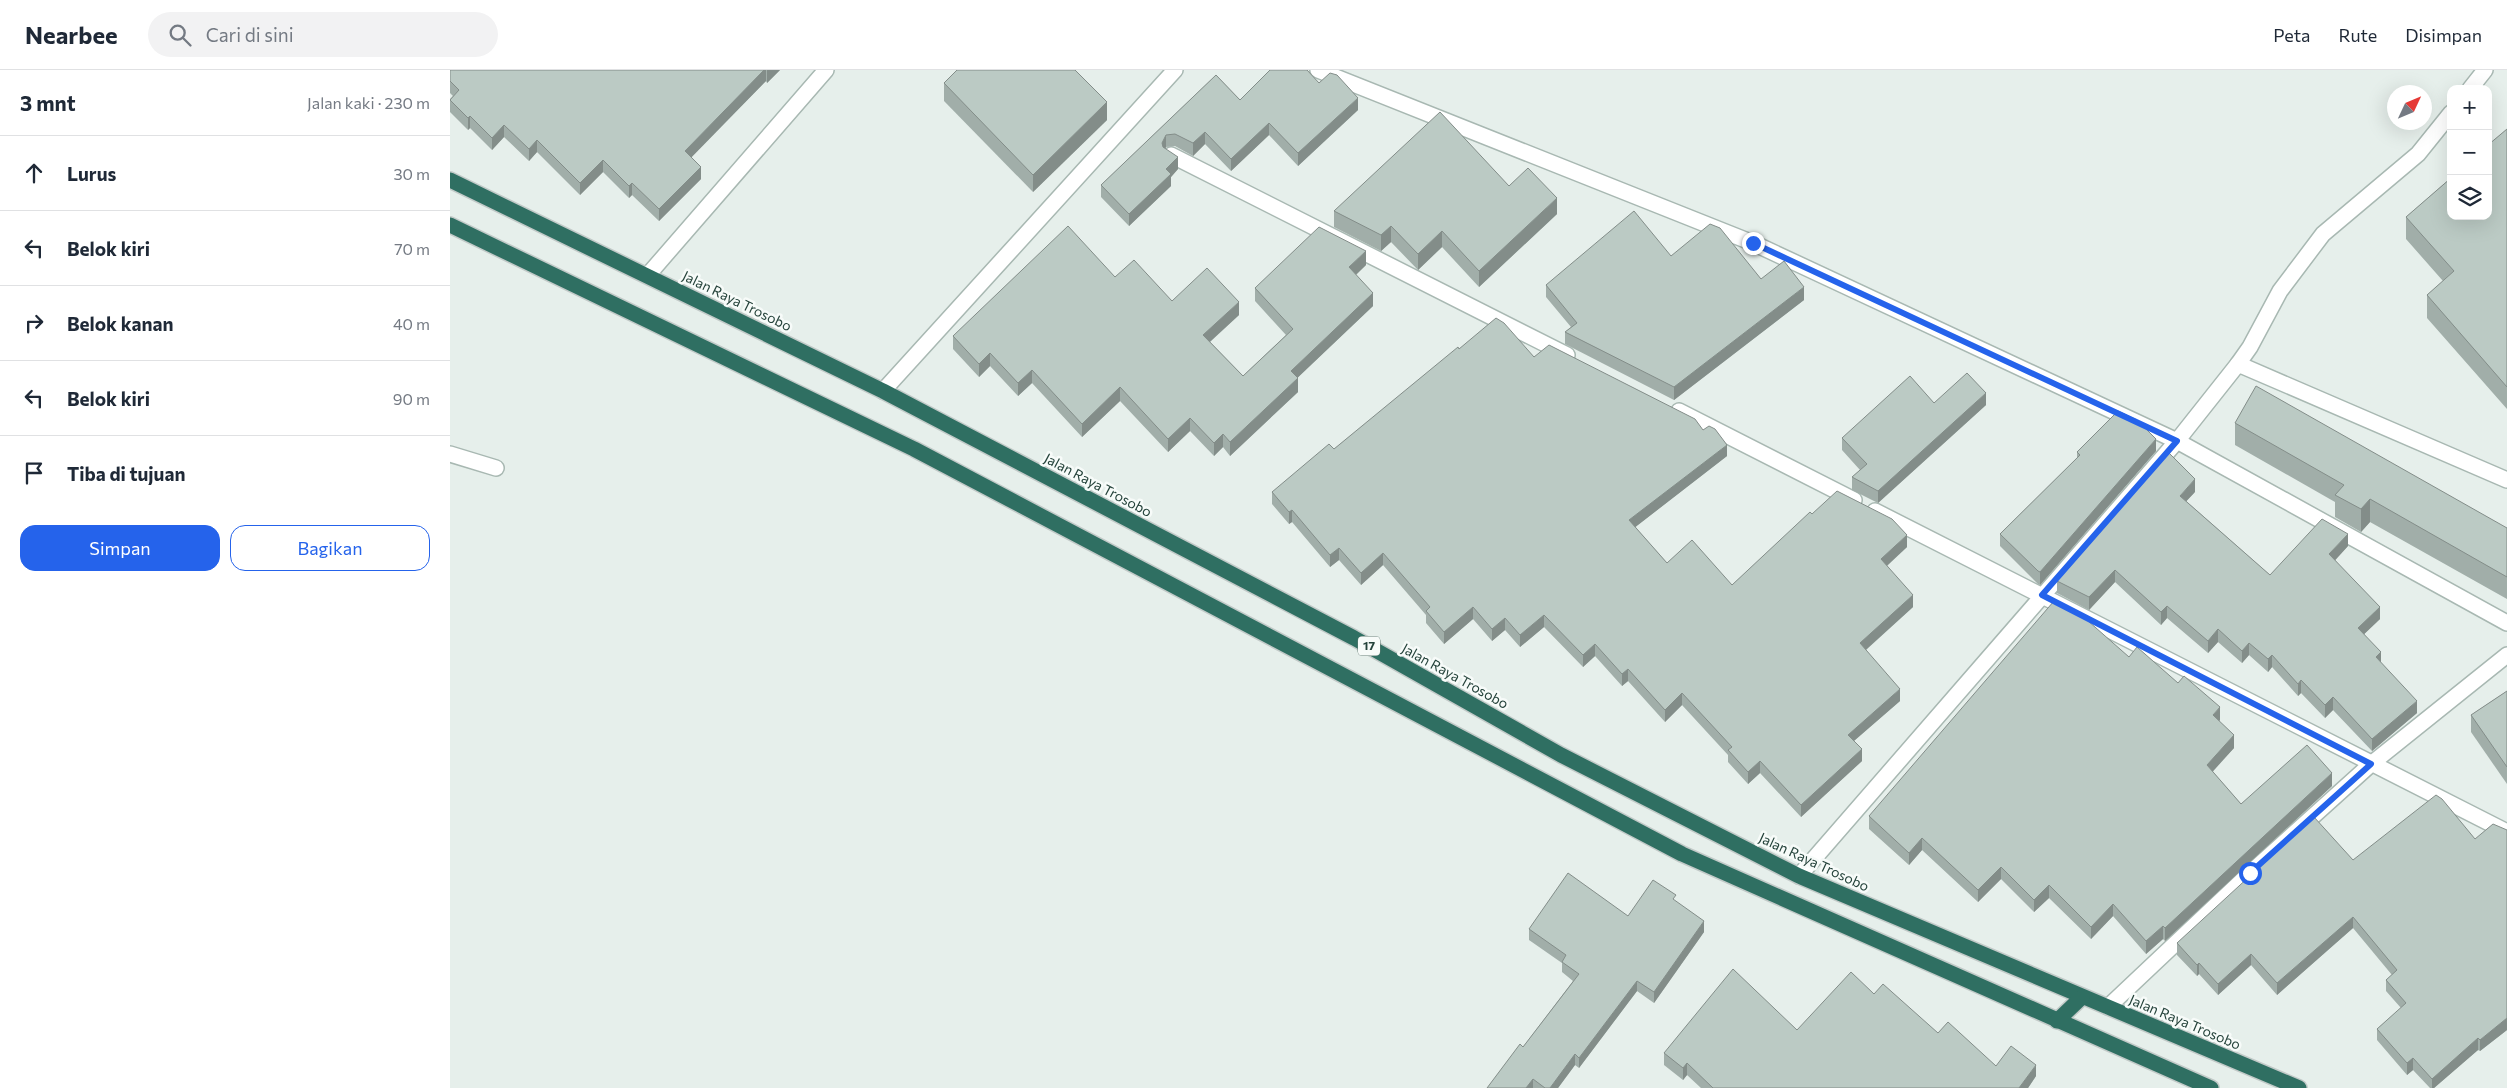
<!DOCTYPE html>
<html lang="id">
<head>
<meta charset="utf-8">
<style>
  :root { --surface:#fff; --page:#f2f2f3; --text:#1f2937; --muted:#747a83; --line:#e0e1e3; --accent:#2563eb }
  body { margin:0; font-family:Commissioner,sans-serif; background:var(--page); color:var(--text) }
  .controls { position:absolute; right:15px; top:15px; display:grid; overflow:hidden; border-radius:10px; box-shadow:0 5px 20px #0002 }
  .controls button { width:45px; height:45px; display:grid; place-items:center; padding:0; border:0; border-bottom:1px solid var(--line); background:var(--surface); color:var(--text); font:25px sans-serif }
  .compass { position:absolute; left:1937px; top:15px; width:45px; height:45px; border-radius:50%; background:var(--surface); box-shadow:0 5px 20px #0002; rotate:46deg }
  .stop { position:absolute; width:15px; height:15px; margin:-11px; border:4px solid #2563eb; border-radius:50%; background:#fff }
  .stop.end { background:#2563eb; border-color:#fff; box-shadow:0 1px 5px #0008 }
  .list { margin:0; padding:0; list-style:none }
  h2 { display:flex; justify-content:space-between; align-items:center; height:65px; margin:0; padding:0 20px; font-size:21px }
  h2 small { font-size:16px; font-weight:400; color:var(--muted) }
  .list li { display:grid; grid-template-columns:32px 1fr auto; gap:15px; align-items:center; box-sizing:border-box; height:75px; padding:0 20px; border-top:1px solid var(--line) }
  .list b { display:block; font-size:19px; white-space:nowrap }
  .list em { font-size:16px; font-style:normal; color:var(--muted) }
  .actions { display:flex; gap:10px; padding:15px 20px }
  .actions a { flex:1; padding:11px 0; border:1px solid var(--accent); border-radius:15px; text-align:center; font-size:18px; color:var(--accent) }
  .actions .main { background:var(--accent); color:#fff }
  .icon { flex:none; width:28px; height:28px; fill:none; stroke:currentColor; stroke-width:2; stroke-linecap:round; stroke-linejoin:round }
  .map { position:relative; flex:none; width:2057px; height:1018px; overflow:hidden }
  header { display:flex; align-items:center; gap:30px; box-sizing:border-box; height:70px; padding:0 25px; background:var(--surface); border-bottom:1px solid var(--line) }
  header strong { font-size:24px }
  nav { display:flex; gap:28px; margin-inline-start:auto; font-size:18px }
  .search { width:350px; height:45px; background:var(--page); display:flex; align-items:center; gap:12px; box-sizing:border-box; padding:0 18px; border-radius:28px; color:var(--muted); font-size:19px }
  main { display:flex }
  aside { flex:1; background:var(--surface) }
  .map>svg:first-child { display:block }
</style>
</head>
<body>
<header>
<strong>Nearbee</strong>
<div class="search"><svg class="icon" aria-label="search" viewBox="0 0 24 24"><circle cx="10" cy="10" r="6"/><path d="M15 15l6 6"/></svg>Cari di sini</div>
<nav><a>Peta</a><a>Rute</a><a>Disimpan</a></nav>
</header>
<main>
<aside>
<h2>3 mnt<small>Jalan kaki · 230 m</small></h2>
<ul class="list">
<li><svg class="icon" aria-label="ahead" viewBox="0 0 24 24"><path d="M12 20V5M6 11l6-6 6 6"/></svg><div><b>Lurus</b></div><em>30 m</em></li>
<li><svg class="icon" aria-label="left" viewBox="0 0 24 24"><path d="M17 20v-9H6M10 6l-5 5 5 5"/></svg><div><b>Belok kiri</b></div><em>70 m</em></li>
<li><svg class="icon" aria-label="right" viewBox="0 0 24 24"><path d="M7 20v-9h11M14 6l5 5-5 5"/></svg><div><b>Belok kanan</b></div><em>40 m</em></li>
<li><svg class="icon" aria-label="left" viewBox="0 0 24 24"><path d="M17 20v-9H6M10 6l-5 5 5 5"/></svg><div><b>Belok kiri</b></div><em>90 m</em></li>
<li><svg class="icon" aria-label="arrive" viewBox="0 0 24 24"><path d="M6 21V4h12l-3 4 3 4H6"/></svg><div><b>Tiba di tujuan</b></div></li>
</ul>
<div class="actions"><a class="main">Simpan</a><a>Bagikan</a></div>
</aside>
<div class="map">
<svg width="2057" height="1018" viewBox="0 0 2057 1018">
  <rect width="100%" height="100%" fill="#e6efeb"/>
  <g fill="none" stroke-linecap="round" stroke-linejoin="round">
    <defs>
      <g id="minor">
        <path d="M868,0L1303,173L1727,371L2057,553"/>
        <path d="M2020,19L2035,0"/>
        <path d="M721,85L1117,285"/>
        <path d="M198,205L376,0"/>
        <path d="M1788,294L1800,277L1830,221L1873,164L1968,84L2001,43"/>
        <path d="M433,321L725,0"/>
        <path d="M1229,341L1404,430"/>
        <path d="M0,384L46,398"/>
        <path d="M1425,441L2057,762"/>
        <path d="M1349,806L1727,371L1788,294L2057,410"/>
        <path d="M1658,937L1800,803L1921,694L2057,585"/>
      </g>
      <g id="highway">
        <path d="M0,110L433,321L904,568L1111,685L1349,806L1849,1018"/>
        <path d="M0,155L464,379L1232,784L1761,1018"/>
        <path d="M1607,951L1632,927"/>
      </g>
    </defs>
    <!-- minor casing -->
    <use href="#minor" stroke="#a8b8b2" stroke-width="18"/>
    <!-- highway casing -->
    <use href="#highway" stroke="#c2cac8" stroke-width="18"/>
    <!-- minor -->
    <use href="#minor" stroke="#fff" stroke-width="15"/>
    <!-- highway -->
    <use href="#highway" stroke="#2f6f62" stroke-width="15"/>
  </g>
  <!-- wall -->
  <g fill="#a1aea9">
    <path d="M0,0H330L317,13L316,11L241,87L251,109L209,151L182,125L179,128L153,102L130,125L87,82L79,91L54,67L42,80L20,58L18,60L0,42V29L3,26L0,23Z"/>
    <path d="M766,5L790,30L869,13L908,40L848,96L819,65L781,101L755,74L743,86L725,76L716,77L715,79L728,99L721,107V116L679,156L651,127V115Z"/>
    <path d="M494,13L657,50L583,122L494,31Z"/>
    <path d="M2057,59V339L1977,248V225L1993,211L1956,169V147Z"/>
    <path d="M1059,116L1107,144L1029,217L992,177L968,200L941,172L931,181L884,157V141Z"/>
    <path d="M1221,186L1311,209L1354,230L1224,330L1115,274V262L1121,257L1096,227V215Z"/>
    <path d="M916,195L906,205L923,236L847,308L848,322L780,386L773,377L764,386L740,361L718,382L670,331L632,367L582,313L568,326L540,296L529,307L503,279V266L665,207L722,231L789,245L760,272L793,306L836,265L805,231V218Z"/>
    <path d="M1009,279L1084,287L1253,360L1277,386L1185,457L1217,493L1282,515L1362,444L1457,477L1437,496L1463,537L1416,580L1450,631L1404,671L1412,691L1351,747L1310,703L1298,714L1278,692V685L1232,635L1215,652L1178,611L1172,616L1145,586L1133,597L1094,557L1070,577L1055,560L1042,571L1023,549L994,574L976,553V545L933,495L911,515L889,490L880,497L842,452L839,454L822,434V422L884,379Z"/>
    <path d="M1484,333L1536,335L1428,433L1402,420V407L1410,400L1392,380V368Z"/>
    <path d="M1785,353L2057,458V529L1920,452L1911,462L1885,447V432L1785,375Z"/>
    <path d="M1706,381L1590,515L1588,514L1550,476V464L1627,388V382Z"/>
    <path d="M1745,422L1736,431L1820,505L1898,476L1885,490L1930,549L1914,564L1931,593L1967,643L1922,681L1883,640L1875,648L1851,623L1848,626L1822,597L1818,602L1799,585L1792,593L1768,572L1758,583L1717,548L1711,555L1665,512L1639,540L1607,523V511Z"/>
    <path d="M1679,587L1770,650L1769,651L1784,678L1762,701L1791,734L1882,716L1715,871L1713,869L1696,884L1663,846L1641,869L1599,828L1584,842L1551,809L1528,832L1472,780L1459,795L1419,759V746Z"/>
    <path d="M2057,621V714L2021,662V645Z"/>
    <path d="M2057,760V960L2030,981L2028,980L1984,1018H1980L1963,1000L1957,1005L1927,970V959L1951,938L1936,921V910L1942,905L1903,858L1827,925L1801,895L1768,925L1749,904L1747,906L1727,885V873L1903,790L2025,769Z"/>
    <path d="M1226,831L1254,862L1204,933L1187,921L1129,998L1125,995L1108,1018H1037L1073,977L1123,911L1112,902V893L1079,870V859L1178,846Z"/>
    <path d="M1424,924L1488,963L1546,996L1586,1006L1578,1018H1251L1237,1005L1233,1010L1214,995V983L1347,960Z"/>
  </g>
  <!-- shaded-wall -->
  <g fill="#838d89">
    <path d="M314,0H316V11L235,94V81Z"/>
    <path d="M318,0H330L317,13V0Z"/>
    <path d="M908,28V40L848,96V83Z"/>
    <path d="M657,32V50L583,122V105Z"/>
    <path d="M20,46V58L18,60V48Z"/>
    <path d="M819,53V65L781,101V89Z"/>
    <path d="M54,55V67L42,80V68Z"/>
    <path d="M755,62V74L743,86V73Z"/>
    <path d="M716,65V77L712,85V73Z"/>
    <path d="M87,70V82L79,91V79Z"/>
    <path d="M728,87V99L721,107V116L679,156V144L716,99Z"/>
    <path d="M153,90V102L130,125V113Z"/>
    <path d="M251,97V109L209,151V139Z"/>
    <path d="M182,113V125L179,128V116Z"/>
    <path d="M1107,128V144L1029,217V201Z"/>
    <path d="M941,156V172L931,181V165Z"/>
    <path d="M992,161V177L968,200V184Z"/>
    <path d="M916,181V195L899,211V197Z"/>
    <path d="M1354,217V230L1224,330V317Z"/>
    <path d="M923,223V236L841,314V301Z"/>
    <path d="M789,232V245L753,278V265Z"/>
    <path d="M540,283V296L529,307V294Z"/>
    <path d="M582,300V313L568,326V313Z"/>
    <path d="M848,308V322L780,386V372Z"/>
    <path d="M670,317V331L632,367V354Z"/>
    <path d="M1536,323V335L1428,433V421Z"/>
    <path d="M740,348V361L718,382V369Z"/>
    <path d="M773,364V377L764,386V373Z"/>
    <path d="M1706,369V381L1590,515V502Z"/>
    <path d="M1277,375V386L1179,462V450Z"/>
    <path d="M1745,409V422L1730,438V426Z"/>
    <path d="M1920,429V452L1911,462V439Z"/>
    <path d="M842,440V452L839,454V442Z"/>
    <path d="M1898,464V476L1879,497V484Z"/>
    <path d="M1457,465V477L1431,501V489Z"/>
    <path d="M889,478V490L880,497V485Z"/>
    <path d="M933,483V495L911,515V503Z"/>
    <path d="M1665,500V512L1639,540V527Z"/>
    <path d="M1463,525V537L1410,585V573Z"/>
    <path d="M1717,536V548L1711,555V542Z"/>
    <path d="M1023,537V549L994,574V562Z"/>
    <path d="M1930,537V549L1908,570V558Z"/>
    <path d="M1094,545V557L1070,577V565Z"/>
    <path d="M1055,548V560L1042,571V559Z"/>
    <path d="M1768,559V572L1758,583V571Z"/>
    <path d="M1799,573V585L1792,593V581Z"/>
    <path d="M1145,574V586L1133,597V585Z"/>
    <path d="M1931,582V595L1926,587Z"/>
    <path d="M1822,585V597L1818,602V589Z"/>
    <path d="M1178,599V611L1172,616V604Z"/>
    <path d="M1851,610V623L1848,626V614Z"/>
    <path d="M1450,619V631L1398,676V665Z"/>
    <path d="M1232,623V635L1215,652V640Z"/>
    <path d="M1883,627V640L1875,648V635Z"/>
    <path d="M1967,631V643L1922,681V669Z"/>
    <path d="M1770,637V650L1763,658V645Z"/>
    <path d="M1784,665V678L1757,708V695Z"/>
    <path d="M1412,679V691L1351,747V735Z"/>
    <path d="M1310,691V703L1298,714V702Z"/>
    <path d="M1882,703V716L1715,871V858Z"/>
    <path d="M1472,768V780L1459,795V783Z"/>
    <path d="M1551,797V809L1528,832V820Z"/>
    <path d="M1599,815V828L1584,842V830Z"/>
    <path d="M1663,834V846L1641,869V857Z"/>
    <path d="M1903,847V858L1827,925V913Z"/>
    <path d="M1254,851V862L1204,933V922Z"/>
    <path d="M1713,856V869L1696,884V871Z"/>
    <path d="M1801,884V895L1768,925V914Z"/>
    <path d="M1749,893V904L1747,906V895Z"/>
    <path d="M1187,911V921L1129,998V988Z"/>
    <path d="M2057,948V960L2030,981V970Z"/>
    <path d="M2028,968V980L1984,1018H1982V1009Z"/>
    <path d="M1125,984V995L1108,1018H1100Z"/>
    <path d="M1963,988V1000L1957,1005V993Z"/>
    <path d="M1237,993V1005L1233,1010V998Z"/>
    <path d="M1586,995V1006L1578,1018H1569Z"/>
    <path d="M1083,1009V1018H1076Z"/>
  </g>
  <!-- building -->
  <g fill="#bbcac4" stroke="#838d89">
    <path d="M0,0H314L235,81L251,97L209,139L182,113L179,116L153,90L130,113L87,70L79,79L54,55L42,68L20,46L18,48L0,30L9,20L0,11Z"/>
    <path d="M507,0H625L657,32L583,105L494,13Z"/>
    <path d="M820,0H857L869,13L880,3L887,5L908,28L848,83L819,53L781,89L755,62L743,73L725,64L716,65L712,73L713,77L728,87L716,99L721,104L679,144L651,115L766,5L790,30Z"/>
    <path d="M990,42L1059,116L1078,98L1107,128L1029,201L992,161L968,184L941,156L931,165L884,141Z"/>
    <path d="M2057,59V317L1977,225L2004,201L1956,147L2001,108V146H2038V75Z"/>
    <path d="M1184,141L1221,186L1260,154L1270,158L1311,209L1334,191L1354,217L1224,317L1115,262L1127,253L1096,215Z"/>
    <path d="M618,156L665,207L684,190L722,231L757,198L789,232L753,265L793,306L843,259L805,218L869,157L916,181L899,197L923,223L841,301L848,308L780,372L773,364L764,373L740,348L718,369L670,317L632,354L582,300L568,313L540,283L529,294L503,266Z"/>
    <path d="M1046,248L1054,253L1084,287L1099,275L1245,349L1253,360L1259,356L1265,359L1277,375L1179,450L1217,493L1242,470L1282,515L1360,442L1362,444L1387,421L1442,449L1457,465L1431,489L1463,525L1410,573L1450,619L1398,665L1412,679L1351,735L1310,691L1298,702L1278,680L1282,677L1232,623L1215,640L1178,599L1172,604L1145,574L1133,585L1094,545L1070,565L1055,548L1042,559L1023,537L994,562L976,541L980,537L933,483L911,503L889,478L880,485L842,440L839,442L822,422L879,374L884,379L1008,277L1009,279Z"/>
    <path d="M1517,303L1536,323L1428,421L1402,407L1417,394L1392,368L1460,306L1484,333Z"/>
    <path d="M1806,316L2057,458V507L1920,429L1911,439L1885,425L1894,415L1785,353Z"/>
    <path d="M1668,341L1687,350L1706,369L1590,502L1588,501L1550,464L1630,385L1627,382Z"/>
    <path d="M1719,383L1745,409L1730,426L1820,505L1872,449L1898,464L1879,484L1930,537L1908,558L1931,582L1926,587L1967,631L1922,669L1883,627L1875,635L1851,610L1848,614L1822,585L1818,589L1799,573L1792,581L1768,559L1758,571L1717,536L1711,542L1665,500L1639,527L1607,511Z"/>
    <path d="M1604,531L1629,543L1679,587L1687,577L1728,613L1734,606L1770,637L1763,645L1784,665L1757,695L1791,734L1857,675L1882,703L1715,858L1713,856L1696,871L1663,834L1641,857L1599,815L1584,830L1551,797L1528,820L1472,768L1459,783L1419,746Z"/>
    <path d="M2057,621V697L2021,645Z"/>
    <path d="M1986,725L1992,729L2025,769L2043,754L2057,760V948L2030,970L2028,968L1982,1009L1963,988L1957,993L1927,959L1956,933L1936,910L1947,900L1903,847L1827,913L1801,884L1768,914L1749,893L1747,895L1727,873L1864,747L1903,790Z"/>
    <path d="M1118,803L1178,846L1203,810L1226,825L1223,829L1254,851L1204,922L1187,911L1129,988L1125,984L1100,1018H1095L1083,1009L1076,1018H1037L1070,974L1073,977L1129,904L1112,892L1116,885L1079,859Z"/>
    <path d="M1283,899L1347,960L1401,902L1424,924L1433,914L1488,963L1498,952L1546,996L1561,976L1586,995L1569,1018H1263L1237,993L1233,998L1214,983Z"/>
  </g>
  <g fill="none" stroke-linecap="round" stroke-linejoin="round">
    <!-- route -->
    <path stroke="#2563eb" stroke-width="6" d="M1303,173L1727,371L1592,525L1921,694L1800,803"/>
  </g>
  <g text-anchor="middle" stroke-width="5" stroke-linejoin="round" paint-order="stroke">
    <!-- shield labels -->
    <rect fill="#f7fbf9" stroke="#637a73" stroke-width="1" x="908" y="566.5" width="22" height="19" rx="4"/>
    <g font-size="12" font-weight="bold" fill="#24423a">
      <text x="919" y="580">17</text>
    </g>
    <!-- street labels -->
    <g font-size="14" fill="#24423a" stroke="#f7fbf9">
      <text transform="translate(287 231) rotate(26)" y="5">Jalan Raya Trosobo</text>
      <text transform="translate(648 415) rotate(28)" y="5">Jalan Raya Trosobo</text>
      <text transform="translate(1005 606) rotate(29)" y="5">Jalan Raya Trosobo</text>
      <text transform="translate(1364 792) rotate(25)" y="5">Jalan Raya Trosobo</text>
      <text transform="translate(1735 952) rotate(23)" y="5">Jalan Raya Trosobo</text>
    </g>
  </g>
</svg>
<div class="controls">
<button>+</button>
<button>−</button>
<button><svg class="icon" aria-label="layers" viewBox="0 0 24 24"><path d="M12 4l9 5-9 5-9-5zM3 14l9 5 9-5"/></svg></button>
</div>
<svg class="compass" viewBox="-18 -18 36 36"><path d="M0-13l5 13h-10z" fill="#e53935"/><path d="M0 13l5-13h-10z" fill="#747a83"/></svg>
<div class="stop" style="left:1800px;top:803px"></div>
<div class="stop end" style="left:1303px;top:173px"></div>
</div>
</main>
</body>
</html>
